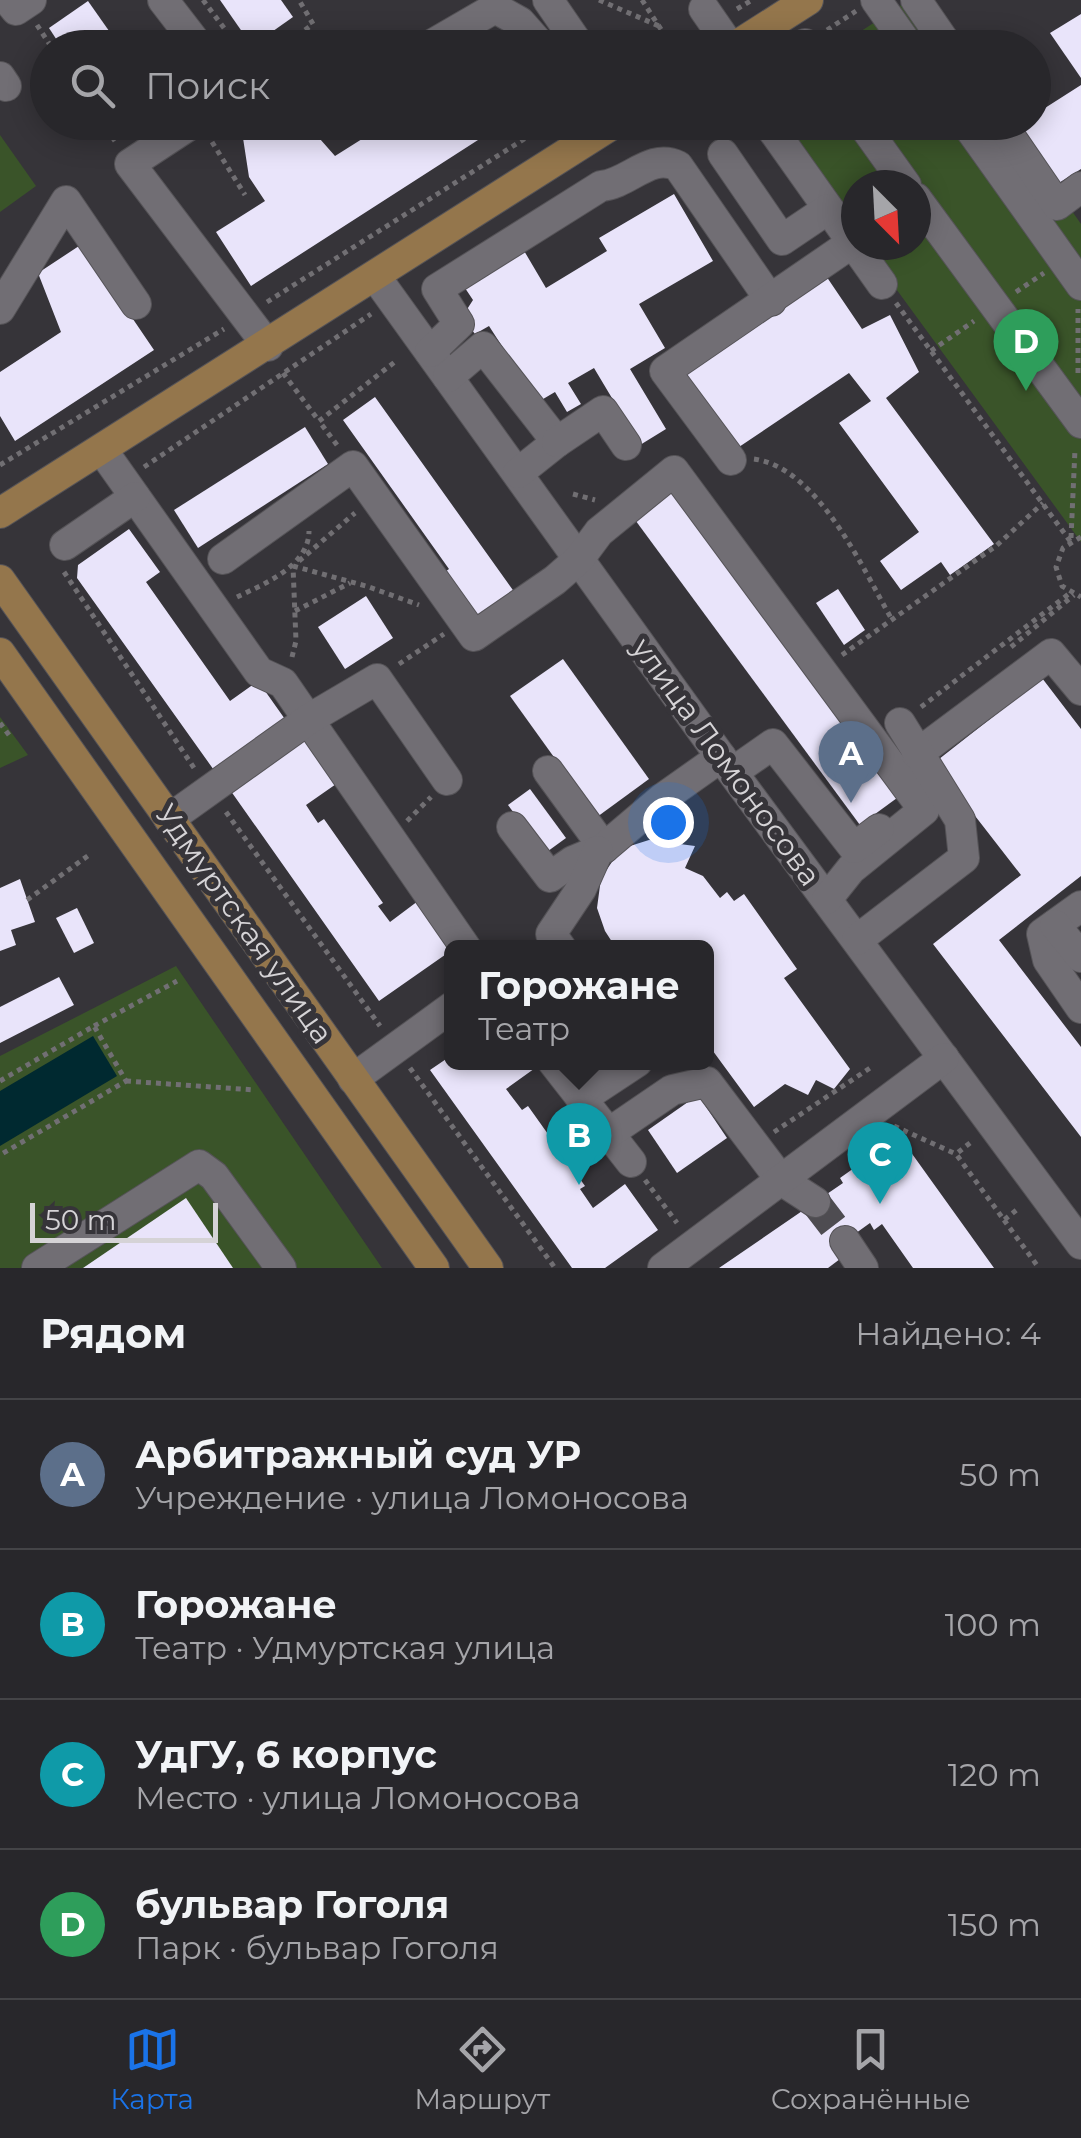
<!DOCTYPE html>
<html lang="ru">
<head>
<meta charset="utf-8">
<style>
  :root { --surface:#28272b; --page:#302f33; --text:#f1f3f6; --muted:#a5a5a9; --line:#444447; --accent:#1a73e8 }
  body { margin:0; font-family:Montserrat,sans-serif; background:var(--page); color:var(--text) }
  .compass { position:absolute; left:841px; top:170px; width:90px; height:90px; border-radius:50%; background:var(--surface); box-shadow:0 5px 25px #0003; rotate:156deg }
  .scale { position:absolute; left:30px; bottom:25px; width:188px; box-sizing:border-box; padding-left:10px; border:5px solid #d5d3d6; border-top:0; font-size:28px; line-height:35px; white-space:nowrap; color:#d5d3d6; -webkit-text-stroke:8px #363439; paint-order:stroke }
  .you { position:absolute; left:668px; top:822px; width:35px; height:35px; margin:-25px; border:8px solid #fff; border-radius:50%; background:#1a73e8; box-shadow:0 0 0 15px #1a73e833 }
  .badge { display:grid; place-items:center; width:65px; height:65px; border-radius:50%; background:var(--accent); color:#fff; font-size:32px; font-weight:700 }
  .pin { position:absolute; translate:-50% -82px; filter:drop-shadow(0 2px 5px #0008) }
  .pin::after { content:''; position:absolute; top:52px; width:35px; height:30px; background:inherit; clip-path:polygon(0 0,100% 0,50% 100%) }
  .popup { position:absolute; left:444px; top:940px; width:270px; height:130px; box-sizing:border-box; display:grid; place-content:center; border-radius:15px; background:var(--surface); filter:drop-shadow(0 2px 8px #0005); font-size:32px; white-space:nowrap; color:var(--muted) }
  .popup b { font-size:38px; color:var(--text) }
  .popup::after { content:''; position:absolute; left:50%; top:100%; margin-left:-20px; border:20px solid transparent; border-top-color:var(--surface) }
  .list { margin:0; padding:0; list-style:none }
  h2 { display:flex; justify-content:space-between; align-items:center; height:130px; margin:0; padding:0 40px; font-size:42px }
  h2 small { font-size:32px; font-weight:400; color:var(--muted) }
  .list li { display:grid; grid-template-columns:65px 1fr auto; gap:30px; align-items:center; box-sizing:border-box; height:150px; padding:0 40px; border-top:2px solid var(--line) }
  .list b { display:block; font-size:38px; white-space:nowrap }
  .list p { margin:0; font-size:32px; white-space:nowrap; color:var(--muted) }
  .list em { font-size:32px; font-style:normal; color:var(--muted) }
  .icon { flex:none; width:55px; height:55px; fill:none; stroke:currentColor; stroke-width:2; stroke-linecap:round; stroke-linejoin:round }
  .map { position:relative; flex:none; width:1081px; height:1268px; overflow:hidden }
  .search { position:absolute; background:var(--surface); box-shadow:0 5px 25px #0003; left:30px; right:30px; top:30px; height:110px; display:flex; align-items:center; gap:25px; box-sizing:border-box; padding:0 35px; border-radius:55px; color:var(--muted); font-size:38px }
  .sheet { height:730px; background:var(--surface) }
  nav { display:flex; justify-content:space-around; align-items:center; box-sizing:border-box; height:140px; border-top:2px solid var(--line); background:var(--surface); font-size:28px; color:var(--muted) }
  nav a { display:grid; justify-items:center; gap:5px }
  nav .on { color:var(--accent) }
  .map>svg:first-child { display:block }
</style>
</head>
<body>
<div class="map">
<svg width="1081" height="1268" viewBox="0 0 1081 1268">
  <rect width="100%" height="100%" fill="#363439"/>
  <!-- green -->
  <g fill="#3a5429">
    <path d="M909,0L958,48H835Z"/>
    <path d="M775,123H1011L1081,224V542L864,245H916V185H856V234Z"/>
    <path d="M0,135L36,186L0,212Z"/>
    <path d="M0,717L28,755L0,768Z"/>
    <path d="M176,966L382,1268H0V1056Z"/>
  </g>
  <!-- water -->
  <path fill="#002930" d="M93,1036L117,1076L0,1146V1091Z"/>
  <!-- building -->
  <g fill="#e9e4fa">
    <path d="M220,0H281L293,17L252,46Z"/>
    <path d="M88,1L121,48H62L49,28Z"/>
    <path d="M1081,14V78L1050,33Z"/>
    <path d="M324,31L335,48H300Z"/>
    <path d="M1081,85V169L1054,186L1013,128L1022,122H1034V115Z"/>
    <path d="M115,122H147L125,138Z"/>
    <path d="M266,122H305L335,156L389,122H506L251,286L216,232L265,201L249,177L243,138Z"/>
    <path d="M674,194L713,261L639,304L665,348L630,369L666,429L640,445L594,368L568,383L581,404L567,412L555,392L538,402L489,326L475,334L462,317L473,300L463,285L523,249L546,288L607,251L599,238Z"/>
    <path d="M82,244L154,350L15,441L0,416V372L61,332L38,273Z"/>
    <path d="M820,267L862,329L890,315L919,372L886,398L994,544L950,575L941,562L901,590L880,561L919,532L839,423L871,401L849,373L733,451L675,367Z"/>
    <path d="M375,397L515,593L476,621L442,574L449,569L343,420Z"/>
    <path d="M305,427L328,464L198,548L174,510Z"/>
    <path d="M667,485L897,798L860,825L630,513Z"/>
    <path d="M129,529L160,572L146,582L230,701L258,681L287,722L216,773L77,578L78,565Z"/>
    <path d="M838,589L865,630L844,645L816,603Z"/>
    <path d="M366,596L393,638L345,669L318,627Z"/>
    <path d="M563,659L649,779L597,817L510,696Z"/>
    <path d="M1042,678L1081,729V876L999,940L1081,1047V1137L933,944L1021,875L934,763Z"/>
    <path d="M304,733L339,782L306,805L318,823L324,819L383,903L378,906L390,922L422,898L452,950L379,1001L228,787Z"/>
    <path d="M530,789L566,838L544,854L508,805Z"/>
    <path d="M649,840L695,846L685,868L703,876L720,898L727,892L734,901L744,894L797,969L784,978L850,1069L834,1089L816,1080L808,1095L785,1084L754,1107L710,1047L706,1050V948H616L605,931L597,908L601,878L614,859L630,846Z"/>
    <path d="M20,879L35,922L11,930L16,945L0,951V888Z"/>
    <path d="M77,908L94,943L74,953L56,918Z"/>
    <path d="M59,977L74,1005L0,1043V1007Z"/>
    <path d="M452,1055V1062H535L538,1066L506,1089L522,1110L528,1106L585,1186L580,1189L593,1208L625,1184L658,1230L605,1268H572L430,1070Z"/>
    <path d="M698,1095L727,1138L677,1173L648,1130Z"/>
    <path d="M892,1141L905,1144L994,1268H913L882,1224L874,1230L870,1223L838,1246L844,1256L828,1268H719L843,1183L840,1178Z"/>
    <path d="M186,1198L233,1268H83Z"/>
  </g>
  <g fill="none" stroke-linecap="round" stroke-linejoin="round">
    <!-- minor-tunnel -->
    <path stroke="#4e4c51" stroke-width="30" stroke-dasharray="30 15" stroke-linecap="butt" d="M815,1202L845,1241"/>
    <defs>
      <g id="minor">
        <path d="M8,0L16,10L31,0"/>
        <path d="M163,0L200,48"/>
        <path d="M548,0L581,48"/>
        <path d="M876,0L910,48"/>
        <path d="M916,0L949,48"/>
        <path d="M704,9L731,48"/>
        <path d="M805,44L807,48"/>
        <path d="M426,48L495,8L520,22L543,48"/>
        <path d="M0,77L6,86"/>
        <path d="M194,122L130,164L268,346"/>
        <path d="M767,122L882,284"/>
        <path d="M861,122L906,185"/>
        <path d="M965,122L1081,285"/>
        <path d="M1000,122L1057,205L1081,187"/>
        <path d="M723,154L782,240L828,209"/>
        <path d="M916,198L1081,423"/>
        <path d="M375,276L721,757L1081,1244"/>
        <path d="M0,309L66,201L136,304"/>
        <path d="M430,352L459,324L437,289L601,186C629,184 650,152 678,166L771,301"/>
        <path d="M448,377L483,347L557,442L518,473"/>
        <path d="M557,442L603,411L626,445"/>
        <path d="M102,450L259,672L283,683L466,948"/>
        <path d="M731,460L665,371L852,243"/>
        <path d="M65,545L135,497"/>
        <path d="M223,559L353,466L474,636L555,580L579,559L599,532L674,471L924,810L851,869L827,899"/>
        <path d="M917,754L1051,654L1081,690"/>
        <path d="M548,771L604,848"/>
        <path d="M733,772L773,744L854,848L879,829"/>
        <path d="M169,819L309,719L377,679L447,780"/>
        <path d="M512,827L550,877L573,861L604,848L663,798L721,757"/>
        <path d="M1081,906L1042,934L1048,960L1081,1008"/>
        <path d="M1055,925L1081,957"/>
        <path d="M857,940L964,858L960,820L900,723"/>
        <path d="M561,948L551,934L581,889L598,851"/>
        <path d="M553,1062L631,1162"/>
        <path d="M353,1079L452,1007"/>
        <path d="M581,1099L637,1062"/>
        <path d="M609,1133L672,1090L707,1082L781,1180L815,1202"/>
        <path d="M845,1241L863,1268"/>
        <path d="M37,1268L199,1165L214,1176L281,1268"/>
        <path d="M663,1268L944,1058"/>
      </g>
      <g id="major">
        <path d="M733,48L808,0"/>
        <path d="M0,513L616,122"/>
        <path d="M0,580L488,1268"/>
        <path d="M0,653L434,1268"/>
      </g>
    </defs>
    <!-- minor casing -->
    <use href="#minor" stroke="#555357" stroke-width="32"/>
    <!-- major casing -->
    <use href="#major" stroke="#555357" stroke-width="32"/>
    <!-- path -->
    <g stroke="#716f73" stroke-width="5" stroke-dasharray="5 5" stroke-linecap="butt">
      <path d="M203,0L239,48"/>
      <path d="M599,0L659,26"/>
      <path d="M642,0L673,48"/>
      <path d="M737,9L752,0"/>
      <path d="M37,25L52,48"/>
      <path d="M827,30L856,11"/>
      <path d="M281,48L313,24L299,0"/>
      <path d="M675,48L694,36"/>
      <path d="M102,122L115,141"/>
      <path d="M899,128L942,137"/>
      <path d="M661,135L681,122"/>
      <path d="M212,142L245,195"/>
      <path d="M1016,292L1044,273"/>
      <path d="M267,302L551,122"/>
      <path d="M896,303L1070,541"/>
      <path d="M931,351L974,321"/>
      <path d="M283,373L319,421"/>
      <path d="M1078,373V309"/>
      <path d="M337,445L319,421L396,361"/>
      <path d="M754,459C818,468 862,567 891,618"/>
      <path d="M0,465L224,329"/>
      <path d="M144,467L371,314"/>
      <path d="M573,494L595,500"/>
      <path d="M1081,537L1063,548L1056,567L1062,586L1081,597"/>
      <path d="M1071,538L1075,449"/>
      <path d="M299,561L355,513"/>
      <path d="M293,566L366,586L419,605"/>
      <path d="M64,572L196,771"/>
      <path d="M237,597C264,584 309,566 309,531"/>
      <path d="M295,611L350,583"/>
      <path d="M1011,647L1074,595"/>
      <path d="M842,655L996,546L1043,503"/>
      <path d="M292,657L296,641L293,566"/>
      <path d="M399,664L444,634"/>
      <path d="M921,707L1070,593"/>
      <path d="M0,723L9,735"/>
      <path d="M226,812L380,1026"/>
      <path d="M407,821L431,797"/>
      <path d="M27,900L89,855"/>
      <path d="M94,1026L177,981"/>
      <path d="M410,1068L555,1268"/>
      <path d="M0,1081L94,1026L126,1081L0,1155"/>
      <path d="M126,1081L255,1090"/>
      <path d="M894,1126L956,1154"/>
      <path d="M774,1132L870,1068"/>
      <path d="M970,1143L956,1154L1004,1220L1019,1208"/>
      <path d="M645,1180L677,1223"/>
      <path d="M1004,1220L1039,1268"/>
    </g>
    <!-- minor -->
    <use href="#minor" stroke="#716e74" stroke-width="30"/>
    <!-- major -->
    <use href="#major" stroke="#94764c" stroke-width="30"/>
  </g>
  <g text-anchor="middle" stroke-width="10" stroke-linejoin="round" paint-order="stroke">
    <!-- street labels -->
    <g font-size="30" fill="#d5d3d6" stroke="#363439">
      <text transform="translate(726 762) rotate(54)" y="10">улица Ломоносова</text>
      <text transform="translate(244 924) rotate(55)" y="10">Удмуртская улица</text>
    </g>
  </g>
</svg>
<svg class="compass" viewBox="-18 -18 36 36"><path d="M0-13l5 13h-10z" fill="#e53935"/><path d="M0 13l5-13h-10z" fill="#a5a5a9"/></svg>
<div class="scale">50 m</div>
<div class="you"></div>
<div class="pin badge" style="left:851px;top:803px;background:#5c6f8a">A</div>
<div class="pin badge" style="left:579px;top:1185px;background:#0f9aa8">B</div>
<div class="popup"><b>Горожане</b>Театр</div>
<div class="pin badge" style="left:880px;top:1204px;background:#0f9aa8">C</div>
<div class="pin badge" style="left:1026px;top:391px;background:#2e9e5b">D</div>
<div class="search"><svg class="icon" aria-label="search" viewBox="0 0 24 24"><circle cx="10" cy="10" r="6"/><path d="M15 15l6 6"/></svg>Поиск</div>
</div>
<section class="sheet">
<h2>Рядом<small>Найдено: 4</small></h2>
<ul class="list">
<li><span class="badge" style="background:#5c6f8a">A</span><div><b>Арбитражный суд УР</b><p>Учреждение · улица Ломоносова</p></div><em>50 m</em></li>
<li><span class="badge" style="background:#0f9aa8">B</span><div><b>Горожане</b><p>Театр · Удмуртская улица</p></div><em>100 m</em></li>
<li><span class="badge" style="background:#0f9aa8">C</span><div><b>УдГУ, 6 корпус</b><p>Место · улица Ломоносова</p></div><em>120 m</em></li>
<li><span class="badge" style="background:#2e9e5b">D</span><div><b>бульвар Гоголя</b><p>Парк · бульвар Гоголя</p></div><em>150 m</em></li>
</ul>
</section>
<nav>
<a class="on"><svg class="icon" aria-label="map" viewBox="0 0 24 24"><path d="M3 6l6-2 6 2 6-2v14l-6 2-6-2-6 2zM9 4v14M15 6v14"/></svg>Карта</a>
<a><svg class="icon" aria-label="directions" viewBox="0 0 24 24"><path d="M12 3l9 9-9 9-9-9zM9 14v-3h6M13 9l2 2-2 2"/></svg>Маршрут</a>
<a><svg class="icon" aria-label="saved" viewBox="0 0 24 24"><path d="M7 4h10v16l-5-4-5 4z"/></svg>Сохранённые</a>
</nav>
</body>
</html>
